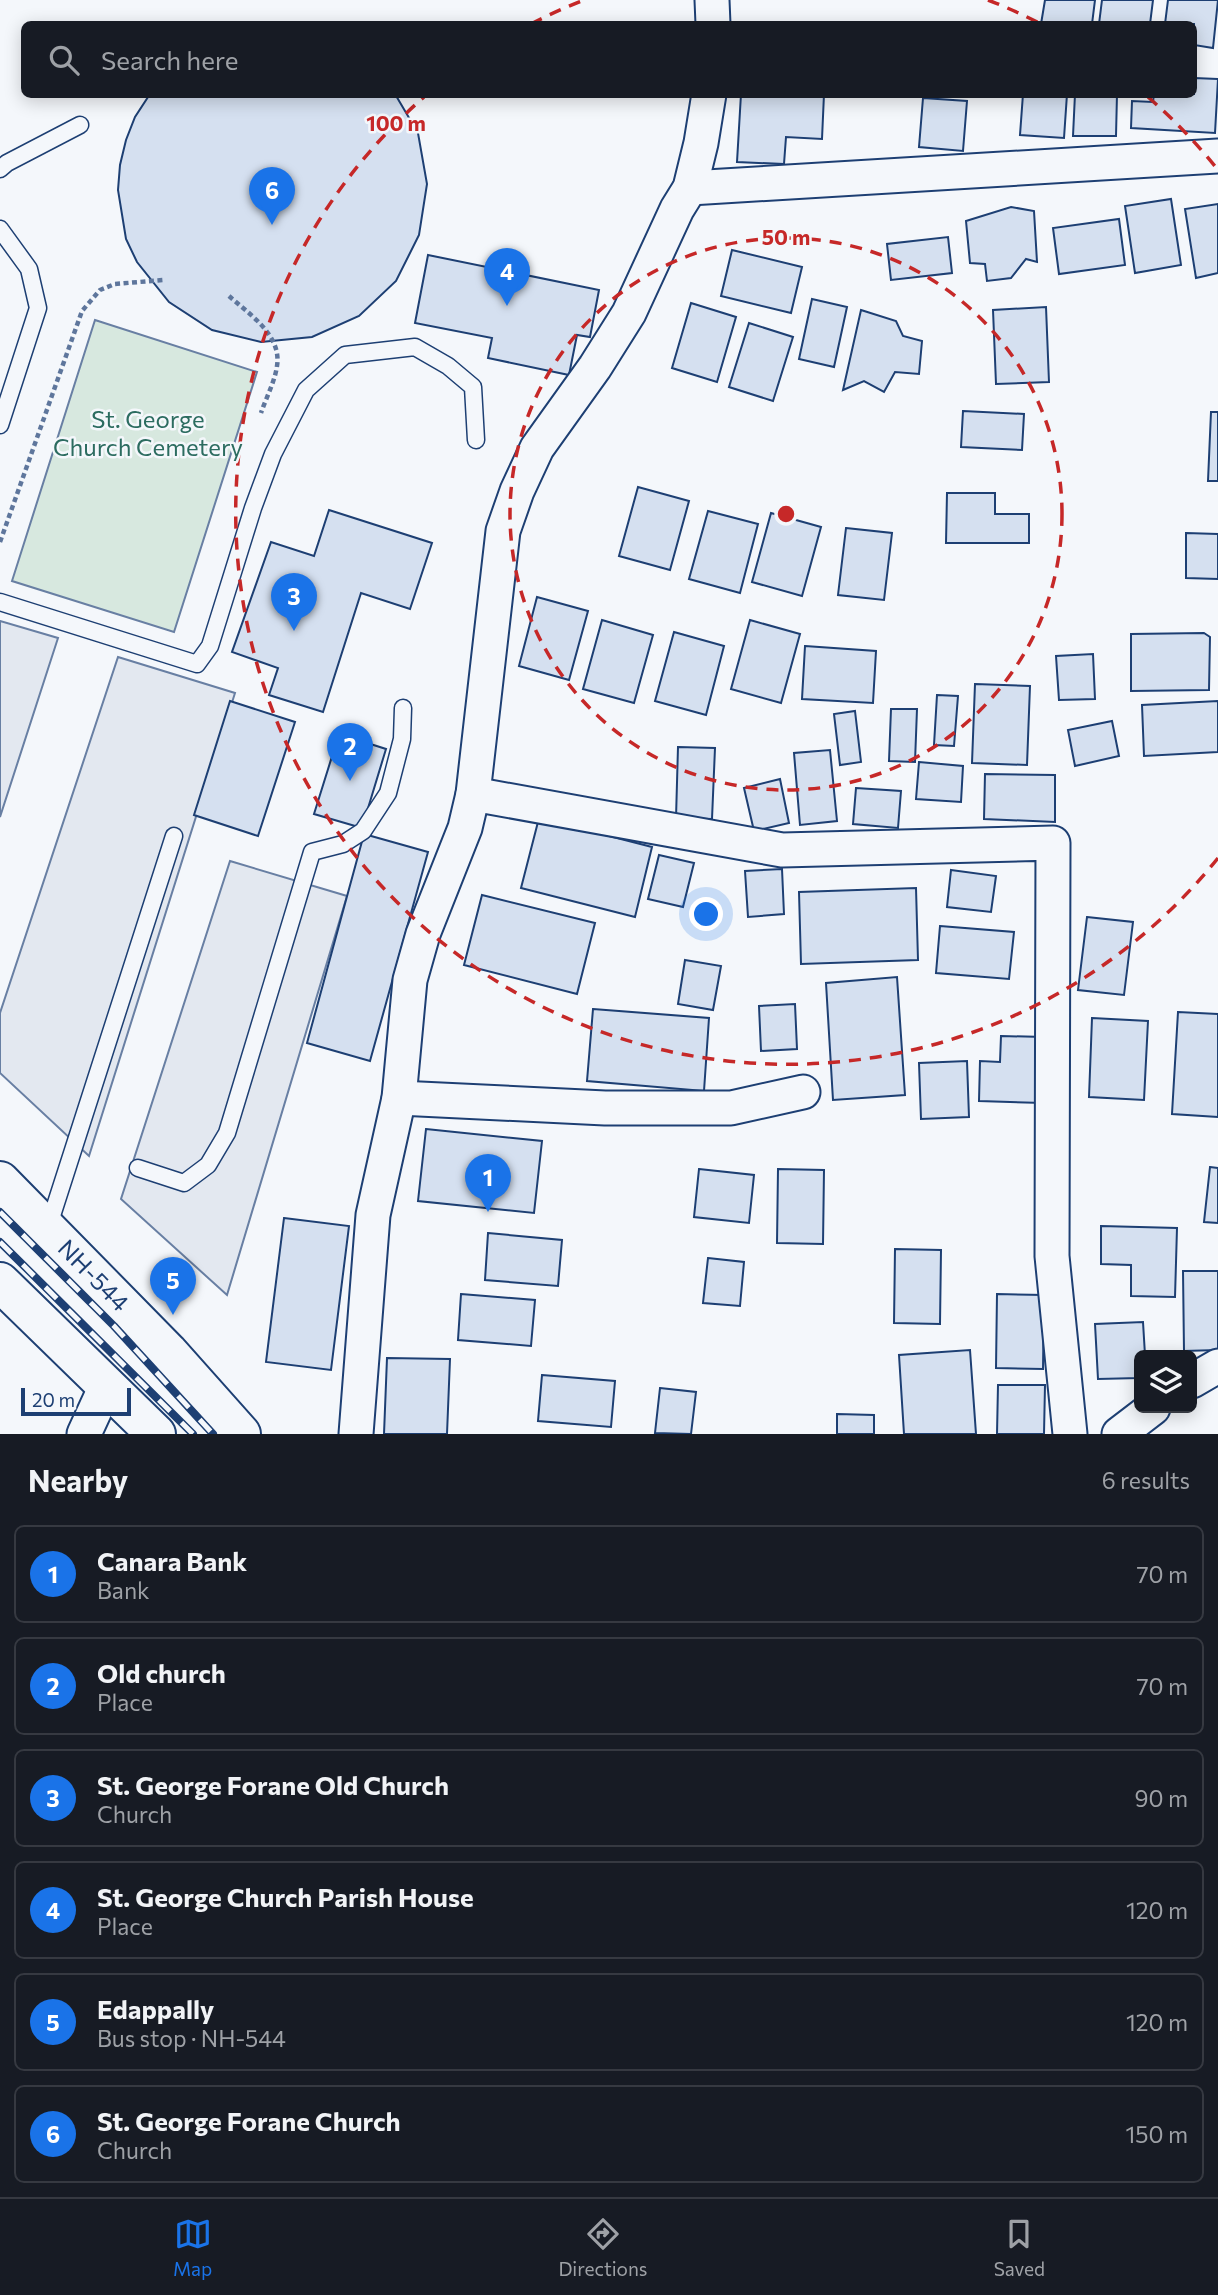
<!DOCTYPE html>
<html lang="en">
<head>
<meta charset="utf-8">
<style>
  :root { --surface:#171b24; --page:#20242c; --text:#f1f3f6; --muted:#9ea1a6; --line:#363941; --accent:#1a73e8 }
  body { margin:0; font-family:Commissioner,sans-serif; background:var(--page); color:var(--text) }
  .controls { position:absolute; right:21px; bottom:21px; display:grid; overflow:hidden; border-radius:10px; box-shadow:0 4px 18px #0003 }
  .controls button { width:63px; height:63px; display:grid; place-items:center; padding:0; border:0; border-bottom:2px solid var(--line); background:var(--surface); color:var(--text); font:35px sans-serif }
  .scale { position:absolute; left:21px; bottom:18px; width:110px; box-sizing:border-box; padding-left:7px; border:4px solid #1d3f73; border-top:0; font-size:19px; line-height:24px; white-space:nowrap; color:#1d3f73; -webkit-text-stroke:5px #f4f7fb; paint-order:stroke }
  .you { position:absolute; left:707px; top:915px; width:24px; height:24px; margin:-18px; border:5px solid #fff; border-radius:50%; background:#1a73e8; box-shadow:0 0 0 10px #1a73e833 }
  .badge { display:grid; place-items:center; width:46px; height:46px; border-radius:50%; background:var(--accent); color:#fff; font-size:23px; font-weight:700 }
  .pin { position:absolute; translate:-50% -58px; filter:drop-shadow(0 2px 4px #0008) }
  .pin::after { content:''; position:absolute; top:37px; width:24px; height:21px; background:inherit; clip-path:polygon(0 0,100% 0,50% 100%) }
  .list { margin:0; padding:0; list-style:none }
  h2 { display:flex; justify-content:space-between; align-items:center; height:91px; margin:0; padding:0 28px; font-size:30px }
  h2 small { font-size:23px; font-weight:400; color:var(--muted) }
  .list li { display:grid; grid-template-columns:46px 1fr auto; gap:21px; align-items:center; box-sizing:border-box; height:98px; margin:0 14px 14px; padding:0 14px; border:2px solid var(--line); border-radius:10px }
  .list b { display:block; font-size:26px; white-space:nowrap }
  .list p { margin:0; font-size:23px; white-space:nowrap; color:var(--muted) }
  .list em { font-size:23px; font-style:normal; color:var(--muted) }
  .icon { flex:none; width:38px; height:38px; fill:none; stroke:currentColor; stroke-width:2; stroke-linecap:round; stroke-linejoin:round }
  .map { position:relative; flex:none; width:1218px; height:1434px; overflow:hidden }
  .search { position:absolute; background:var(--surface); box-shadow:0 4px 18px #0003; left:21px; right:21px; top:21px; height:77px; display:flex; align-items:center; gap:18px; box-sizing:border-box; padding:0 24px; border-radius:10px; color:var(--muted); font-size:26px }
  .sheet { height:763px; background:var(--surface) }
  nav { display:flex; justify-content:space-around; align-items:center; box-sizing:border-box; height:98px; border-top:2px solid var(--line); background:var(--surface); font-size:19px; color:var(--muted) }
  nav a { display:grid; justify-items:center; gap:4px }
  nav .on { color:var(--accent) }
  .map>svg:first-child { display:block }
</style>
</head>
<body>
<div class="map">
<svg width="1218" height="1434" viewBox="0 0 1218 1434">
  <rect width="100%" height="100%" fill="#f4f7fb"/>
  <!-- green -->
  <path fill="#d7e8df" stroke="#687fa3" stroke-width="2" d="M95,320L257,372L174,632L12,581Z"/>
  <!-- parking -->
  <g fill="#e3e8f0" stroke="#687fa3" stroke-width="2">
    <path d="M0,621L58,638L0,817Z"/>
    <path d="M118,657L235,693L89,1156L0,1073V1013Z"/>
    <path d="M230,861L347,896L227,1295L121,1199Z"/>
  </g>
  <!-- building -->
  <g fill="#d5e0f0" stroke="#1d3f73" stroke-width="2">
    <path d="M1045,0H1095L1092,24H1041Z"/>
    <path d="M1102,0H1153L1150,24H1099Z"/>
    <path d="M1168,0H1218L1213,48L1194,45V24H1165Z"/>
    <path d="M1194,78L1218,79L1215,133L1131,128L1132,101L1153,102L1154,94H1194Z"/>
    <path d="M150,94H395L418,133L427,184L419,235L396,281L359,316L312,337L261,342L212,330L169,302L137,262L126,239L118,190L120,165L126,140L135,117Z"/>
    <path d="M741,94H824L822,139L786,137L784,164L737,162Z"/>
    <path d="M1023,94H1067L1064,138L1020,135Z"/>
    <path d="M1075,94H1117L1116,136H1073Z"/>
    <path d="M923,98L967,101L963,151L919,147Z"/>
    <path d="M1171,199L1181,265L1135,273L1125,206Z"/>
    <path d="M1218,204V273L1196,278L1185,209Z"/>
    <path d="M1011,207L1034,211L1037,262L1026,259L1011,278L987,281L985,264L970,263L966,221Z"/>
    <path d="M1119,219L1125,265L1059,274L1053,228Z"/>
    <path d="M948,237L952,273L891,280L887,244Z"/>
    <path d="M732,250L802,267L791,313L721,296Z"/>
    <path d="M428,255L599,290L590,337L577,335L569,375L488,358L492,338L415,323Z"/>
    <path d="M812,299L847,307L834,367L799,359Z"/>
    <path d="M691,303L736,317L717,382L672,368Z"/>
    <path d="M1046,307L1049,382L996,384L993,310Z"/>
    <path d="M861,310L896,321L903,336L922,341L919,374L895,372L884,392L864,381L843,390Z"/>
    <path d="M749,323L793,337L773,401L729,387Z"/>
    <path d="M963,411L1024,414L1022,450L961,447Z"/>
    <path d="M1211,412H1218V481H1208Z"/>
    <path d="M638,487L689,501L670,570L619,556Z"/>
    <path d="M947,493H995V514H1029V543H946Z"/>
    <path d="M329,510L432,543L410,609L361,593L323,712L269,695L278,668L232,652L271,542L314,556Z"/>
    <path d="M708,511L758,524L740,593L689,579Z"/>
    <path d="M771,513L821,527L802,596L752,582Z"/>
    <path d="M846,528L892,533L884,600L838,595Z"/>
    <path d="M1186,533L1218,534V579L1186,578Z"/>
    <path d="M537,597L588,611L569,680L519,666Z"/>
    <path d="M602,620L653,635L634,703L583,689Z"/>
    <path d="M750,620L800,634L781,703L731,689Z"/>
    <path d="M674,632L724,646L706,715L655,701Z"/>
    <path d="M1204,633L1210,637L1209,690L1131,691V634Z"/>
    <path d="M805,646L876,651L873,703L802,699Z"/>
    <path d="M1093,654L1095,699L1059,700L1056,656Z"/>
    <path d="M975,684L1030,686L1027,765L972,763Z"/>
    <path d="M937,695L958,696L954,746L934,745Z"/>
    <path d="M230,701L295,722L258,836L194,815Z"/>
    <path d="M1218,701V752L1144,756L1142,705Z"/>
    <path d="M891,709H917L915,762L889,761Z"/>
    <path d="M855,711L861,762L840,765L834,714Z"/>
    <path d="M1112,721L1119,756L1075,766L1068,730Z"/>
    <path d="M339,734L386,749L362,828L314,814Z"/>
    <path d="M678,747L715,748L712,819L676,818Z"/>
    <path d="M830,750L837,821L800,825L794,753Z"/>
    <path d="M919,762L963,766L961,802L916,799Z"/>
    <path d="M985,774L1055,775V822L984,819Z"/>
    <path d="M780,779L789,823L754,831L744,788Z"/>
    <path d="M856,788L901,791L898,828L853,824Z"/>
    <path d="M539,818L652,847L635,917L521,888Z"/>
    <path d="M364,834L428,852L370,1061L307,1043Z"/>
    <path d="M659,855L694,863L683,907L648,899Z"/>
    <path d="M782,869L784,914L748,917L745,871Z"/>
    <path d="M951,870L996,876L991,912L947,907Z"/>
    <path d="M916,888L918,960L801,964L799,892Z"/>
    <path d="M482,895L595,923L577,994L464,965Z"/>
    <path d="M1087,917L1133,922L1124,995L1078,990Z"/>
    <path d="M940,926L1014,932L1009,979L936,973Z"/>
    <path d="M685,960L721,966L713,1010L678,1004Z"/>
    <path d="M897,977L905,1095L833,1100L826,983Z"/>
    <path d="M795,1004L797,1049L761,1051L759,1006Z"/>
    <path d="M593,1009L709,1018L704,1091L587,1081Z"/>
    <path d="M1178,1012L1218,1014V1117L1172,1114Z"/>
    <path d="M1092,1018L1148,1021L1144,1100L1089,1097Z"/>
    <path d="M1001,1036L1044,1037L1043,1103L979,1101L980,1061L1000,1062Z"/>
    <path d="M967,1061L969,1117L921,1119L919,1063Z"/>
    <path d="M426,1129L542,1141L534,1213L418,1201Z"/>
    <path d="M1210,1167L1218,1168V1223L1204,1222Z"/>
    <path d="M699,1169L754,1175L749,1223L694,1217Z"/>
    <path d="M778,1169L824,1170L823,1244L777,1243Z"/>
    <path d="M284,1218L349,1226L331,1370L266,1362Z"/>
    <path d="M1101,1226L1177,1228L1175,1297L1131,1296V1265L1101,1264Z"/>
    <path d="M488,1233L562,1240L558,1286L485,1280Z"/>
    <path d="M895,1249L941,1250L940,1324L894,1323Z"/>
    <path d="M708,1258L744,1262L740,1306L703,1303Z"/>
    <path d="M1183,1271H1218V1350L1184,1351Z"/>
    <path d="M461,1294L535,1300L531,1346L458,1340Z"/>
    <path d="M997,1294L1044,1295L1043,1369L996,1368Z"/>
    <path d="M1143,1322L1145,1355H1139V1378L1098,1379L1095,1324Z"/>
    <path d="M970,1350L976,1434H904L899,1355Z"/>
    <path d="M387,1358L450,1359L447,1434H384Z"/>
    <path d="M542,1375L615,1381L611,1427L538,1421Z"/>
    <path d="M998,1385H1045L1044,1434H997Z"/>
    <path d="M660,1388L696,1392L691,1434L655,1433Z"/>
    <path d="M837,1414L874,1415V1434H837Z"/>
  </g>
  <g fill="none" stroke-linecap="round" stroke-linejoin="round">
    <defs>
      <g id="lane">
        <path d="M0,169L7,163L80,125"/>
        <path d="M0,229L29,269L38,308L0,425"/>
        <path d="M0,602L197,664L210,646L253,508L273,454L306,390L345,355L415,347L448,366L473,387L476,440"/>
        <path d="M138,1168L184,1183L208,1165L227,1133L312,852L343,844L363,831L388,793L402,739L403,708"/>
        <path d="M48,1228L174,836"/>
      </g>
      <g id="street">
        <path d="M712,0L713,24"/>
        <path d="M690,188L1218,156"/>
        <path d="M473,794L782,850L1053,843L1052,1256L1070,1434"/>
        <path d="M399,1098L605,1108H731L803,1092"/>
        <path d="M1192,1381L1218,1366"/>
        <path d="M84,1434L107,1384"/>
        <path d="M356,1434L373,1215L399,1098L410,980L423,934L465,828L473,794L503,531L517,491L537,448L595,367L629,313L677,209L690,188L701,143L709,94"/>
        <path d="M1119,1434L1153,1408"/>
      </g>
      <g id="primary">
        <path id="s1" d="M0,1181L168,1352L241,1434"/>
        <path d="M0,1282L156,1434"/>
      </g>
    </defs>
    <!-- lane casing -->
    <use href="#lane" stroke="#1d3f73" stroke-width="19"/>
    <!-- street casing -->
    <use href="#street" stroke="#1d3f73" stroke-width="37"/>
    <!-- primary casing -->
    <use href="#primary" stroke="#1d3f73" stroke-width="42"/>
    <!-- path -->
    <g stroke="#5e769c" stroke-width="4.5" stroke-dasharray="5 3.5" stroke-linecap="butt">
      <path d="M229,296C249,314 282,335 277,366C275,381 266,398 261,413"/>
      <path d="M0,542L82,311L100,290L115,284L163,280"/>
    </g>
    <!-- lane -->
    <use href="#lane" stroke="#f4f7fb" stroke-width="16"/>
    <!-- street -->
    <use href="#street" stroke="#f4f7fb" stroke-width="33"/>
    <!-- primary -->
    <use href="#primary" stroke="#f4f7fb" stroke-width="38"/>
    <defs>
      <g id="rail">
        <path d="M0,1212L114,1326L213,1434"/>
        <path d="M0,1242L193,1434"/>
      </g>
    </defs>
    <!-- rail casing -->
    <use href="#rail" stroke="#1d3f73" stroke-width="8"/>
    <!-- rail -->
    <use href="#rail" stroke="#f4f7fb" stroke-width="5" stroke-dasharray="16" stroke-linecap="butt"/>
  </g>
  <!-- distance rings -->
  <g fill="none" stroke="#c62828" stroke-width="3.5" stroke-dasharray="12 9">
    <circle cx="786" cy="514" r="276"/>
    <path d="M1218 858A552 552 0 1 1 424 97M531 24A552 552 0 0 1 584 0M988 0A552 552 0 0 1 1041 24M1148 97A552 552 0 0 1 1218 170"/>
  </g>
  <g text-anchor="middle" stroke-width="5" stroke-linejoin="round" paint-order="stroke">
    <!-- park labels -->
    <g font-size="24" fill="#2c6c60" stroke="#f4f7fb">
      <text x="148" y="428">St. George<tspan x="148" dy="28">Church Cemetery</tspan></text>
    </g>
    <!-- street labels -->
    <g font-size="24" fill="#1d3f73" stroke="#f4f7fb">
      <text dy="8" stroke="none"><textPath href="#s1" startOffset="133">NH-544</textPath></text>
    </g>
  </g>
  <circle cx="786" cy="514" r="10" fill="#c62828" stroke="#f4f7fb" stroke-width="3.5"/>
  <g font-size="21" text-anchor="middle" font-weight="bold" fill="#c62828" stroke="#f4f7fb" stroke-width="5" stroke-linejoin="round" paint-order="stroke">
    <text x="396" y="131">100 m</text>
    <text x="786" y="245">50 m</text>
  </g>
</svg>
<div class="controls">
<button><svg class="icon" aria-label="layers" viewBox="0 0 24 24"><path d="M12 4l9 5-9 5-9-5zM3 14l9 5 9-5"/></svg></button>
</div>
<div class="scale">20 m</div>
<div class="you"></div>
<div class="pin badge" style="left:488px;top:1212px">1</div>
<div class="pin badge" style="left:350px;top:781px">2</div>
<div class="pin badge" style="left:294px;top:631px">3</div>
<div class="pin badge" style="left:507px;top:306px">4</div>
<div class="pin badge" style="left:173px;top:1315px">5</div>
<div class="pin badge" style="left:272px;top:225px">6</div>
<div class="search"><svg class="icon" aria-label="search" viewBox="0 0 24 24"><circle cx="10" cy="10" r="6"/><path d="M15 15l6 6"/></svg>Search here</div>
</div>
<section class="sheet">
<h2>Nearby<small>6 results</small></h2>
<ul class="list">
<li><span class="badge">1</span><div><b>Canara Bank</b><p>Bank</p></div><em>70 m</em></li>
<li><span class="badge">2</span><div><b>Old church</b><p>Place</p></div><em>70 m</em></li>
<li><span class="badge">3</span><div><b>St. George Forane Old Church</b><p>Church</p></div><em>90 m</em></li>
<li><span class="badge">4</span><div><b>St. George Church Parish House</b><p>Place</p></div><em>120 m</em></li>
<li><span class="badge">5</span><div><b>Edappally</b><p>Bus stop · NH-544</p></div><em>120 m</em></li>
<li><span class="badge">6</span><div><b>St. George Forane Church</b><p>Church</p></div><em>150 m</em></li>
</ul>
</section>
<nav>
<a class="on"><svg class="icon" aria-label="map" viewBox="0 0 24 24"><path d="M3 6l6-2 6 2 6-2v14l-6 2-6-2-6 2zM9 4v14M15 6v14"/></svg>Map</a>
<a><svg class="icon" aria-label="directions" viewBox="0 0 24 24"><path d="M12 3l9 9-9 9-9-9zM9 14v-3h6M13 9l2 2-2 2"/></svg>Directions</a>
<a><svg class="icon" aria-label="saved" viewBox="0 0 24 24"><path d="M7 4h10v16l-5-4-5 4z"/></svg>Saved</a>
</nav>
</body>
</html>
